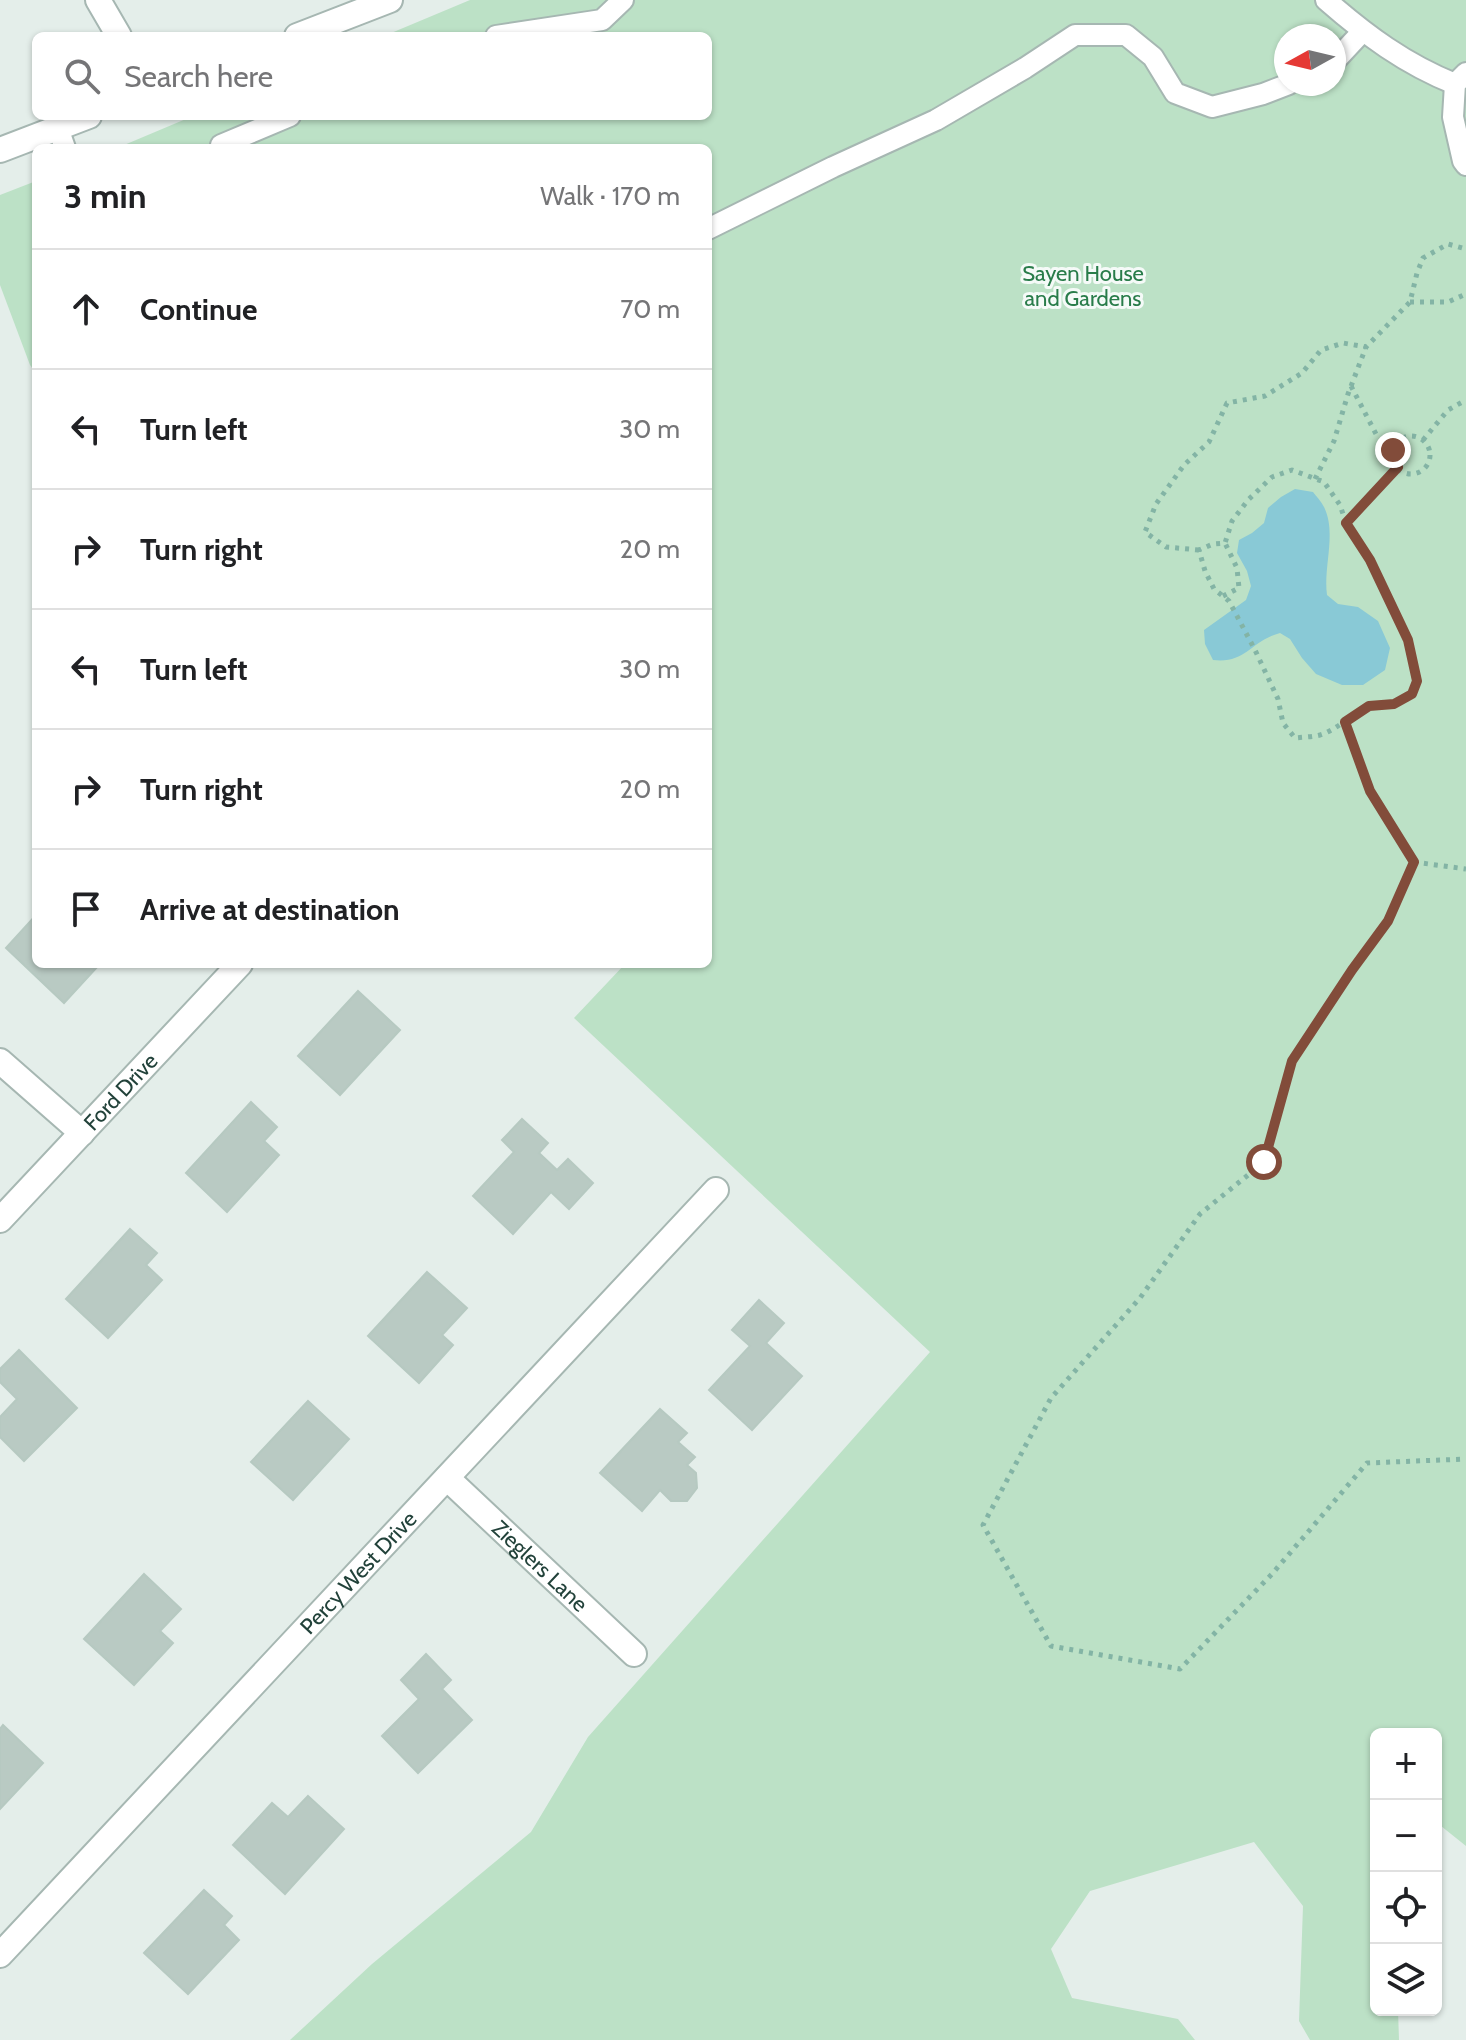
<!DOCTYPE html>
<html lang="en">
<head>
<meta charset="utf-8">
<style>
  :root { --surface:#fff; --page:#f2f2f2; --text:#202124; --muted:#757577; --line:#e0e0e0 }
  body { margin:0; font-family:Cabin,sans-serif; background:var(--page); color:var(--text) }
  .controls { position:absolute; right:24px; bottom:24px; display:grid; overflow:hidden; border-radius:12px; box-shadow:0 2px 6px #0004 }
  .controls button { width:72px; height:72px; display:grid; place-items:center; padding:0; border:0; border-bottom:2px solid var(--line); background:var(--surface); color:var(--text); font:40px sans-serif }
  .compass { position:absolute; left:1274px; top:24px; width:72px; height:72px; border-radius:50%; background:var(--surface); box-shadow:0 2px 6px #0004; rotate:262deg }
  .stop { position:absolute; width:24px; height:24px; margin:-18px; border:6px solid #824c3a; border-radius:50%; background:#fff }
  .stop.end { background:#824c3a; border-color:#fff; box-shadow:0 2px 8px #0008 }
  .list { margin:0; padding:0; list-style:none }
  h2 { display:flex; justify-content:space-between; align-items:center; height:104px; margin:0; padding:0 32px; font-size:34px }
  h2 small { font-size:26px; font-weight:400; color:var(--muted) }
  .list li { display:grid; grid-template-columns:52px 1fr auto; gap:24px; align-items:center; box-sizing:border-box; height:120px; padding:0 32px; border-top:2px solid var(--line) }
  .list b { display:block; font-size:30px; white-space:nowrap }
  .list em { font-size:26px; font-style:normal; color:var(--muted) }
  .icon { flex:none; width:44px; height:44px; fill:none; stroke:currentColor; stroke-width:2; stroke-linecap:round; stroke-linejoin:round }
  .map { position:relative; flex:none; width:1466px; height:2040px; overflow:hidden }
  .search { position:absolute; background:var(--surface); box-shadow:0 2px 6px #0004; left:32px; top:32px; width:680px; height:88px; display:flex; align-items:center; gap:20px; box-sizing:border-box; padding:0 28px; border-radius:12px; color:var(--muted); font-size:30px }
  .panel { position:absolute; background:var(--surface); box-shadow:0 2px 6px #0004; left:32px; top:144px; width:680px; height:824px; border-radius:12px }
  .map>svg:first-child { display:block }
</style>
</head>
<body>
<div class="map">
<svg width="1466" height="2040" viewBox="0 0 1466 2040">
  <rect width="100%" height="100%" fill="#e4eeea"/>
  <!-- green -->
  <g fill="#bce1c6" fill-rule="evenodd">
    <path d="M470,0H1466V1846L1436,1822V1734H1376V2010H1398L1399,2040H1310L1299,2021L1303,1906L1254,1842L1090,1891L1051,1949L1072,1998L1178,2019L1195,2040H290L372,1964L531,1832L588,1737L930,1352L574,1018L625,964H708V148H117L193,116H708V36H384ZM1286,36H1334V84H1286Z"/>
    <path d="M36,181V373L30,365L0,285V195Z"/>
  </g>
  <!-- water -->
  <path fill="#89c9d6" d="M1295,489L1313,492C1316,496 1321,501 1324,507C1337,533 1323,567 1327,595L1338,604L1358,607L1378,621L1390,648L1385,670L1363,685H1342L1316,674L1302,658L1290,639L1280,633C1250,641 1246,664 1213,660L1205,644L1204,630L1246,600L1251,586L1247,571L1237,553L1239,540L1252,533L1264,523L1268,508L1281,497Z"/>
  <!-- building -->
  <g fill="#b9cac3" stroke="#b6c9c1" stroke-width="2">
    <path d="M36,915V964L99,965L64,1003L6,948Z"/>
    <path d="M358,991L400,1030L340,1095L298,1056Z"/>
    <path d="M251,1102L277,1127L264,1141L279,1155L227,1212L186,1173Z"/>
    <path d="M522,1119L548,1143L539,1153L557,1170L568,1159L593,1183L569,1209L551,1192L513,1234L473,1196L514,1152L502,1140Z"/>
    <path d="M130,1229L157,1253L146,1265L162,1280L108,1338L66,1299Z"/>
    <path d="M427,1272L467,1308L442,1335L453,1345L419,1383L368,1336Z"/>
    <path d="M759,1300L784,1323L766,1343L802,1376L752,1430L709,1390L750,1346L732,1330Z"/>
    <path d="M19,1350L77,1408L24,1461L0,1437V1417L17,1399L0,1382V1369Z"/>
    <path d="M308,1401L349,1439L293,1500L251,1462Z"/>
    <path d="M660,1409L687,1433L678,1442L695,1457L687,1465L696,1473L697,1488L687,1501H671L660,1490L642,1511L600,1473Z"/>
    <path d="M144,1574L181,1609L160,1631L173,1643L134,1685L84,1639Z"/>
    <path d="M426,1654L451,1680L442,1689L472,1720L418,1773L382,1736L419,1699L401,1680Z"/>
    <path d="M3,1725L43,1763L0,1809V1729Z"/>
    <path d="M308,1796L344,1829L285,1894L233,1845L272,1803L288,1817Z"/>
    <path d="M204,1890L232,1916L224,1925L239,1940L188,1994L144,1953Z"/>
  </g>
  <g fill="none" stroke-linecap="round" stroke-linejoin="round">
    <defs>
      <g id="service">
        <path d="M1326,0C1366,35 1405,64 1455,84"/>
        <path d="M496,36L602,20L623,0"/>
        <path d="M1334,62L1362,32"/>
        <path d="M1466,73L1455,84L1453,117L1463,161L1466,165"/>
        <path d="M58,128L65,148"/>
        <path d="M221,145L290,116"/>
        <path d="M708,229L833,167L936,120L1025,68L1075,35H1126L1153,57L1175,93L1212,107L1263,94L1289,84"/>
      </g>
      <g id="minor">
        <path d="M98,0L119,36"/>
        <path d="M0,1061L82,1133"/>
        <path id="s1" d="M0,1220L240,964"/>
        <path id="s2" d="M447,1478L634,1654"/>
        <path id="s3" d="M0,1955L716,1190"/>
      </g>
      <g id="tertiary">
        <path d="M297,36L390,0"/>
        <path d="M0,150L89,116"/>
      </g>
    </defs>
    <!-- service casing -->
    <use href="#service" stroke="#a6b7b2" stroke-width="24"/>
    <!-- minor casing -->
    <use href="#minor" stroke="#a6b7b2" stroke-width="28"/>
    <!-- tertiary casing -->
    <use href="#tertiary" stroke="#a6b7b2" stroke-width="28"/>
    <!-- path -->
    <g stroke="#83b4a5" stroke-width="5" stroke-dasharray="4 6" stroke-linecap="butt">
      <path d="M1410,302H1448L1466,294"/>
      <path d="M1351,386L1376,434L1395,447"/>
      <circle cx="1411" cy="455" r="19"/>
      <path d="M1423,440L1448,410L1466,400"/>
      <path d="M1315,479L1334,441L1348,394L1366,347L1410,302L1417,273L1423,258L1448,244L1466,249"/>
      <path d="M1346,523L1340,505L1324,482L1292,470L1272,477L1248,500L1232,521L1225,543L1213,544L1199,550L1205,571L1214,589L1229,601L1255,650L1278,699L1283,723L1295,738C1303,737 1312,737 1320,735C1337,730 1351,714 1368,707C1382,701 1402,709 1413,692C1432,662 1364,551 1346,523L1398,467"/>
      <path d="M1199,550L1166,547L1145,532L1156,504L1184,465L1209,442L1227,403L1265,396L1302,373L1321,350L1343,343L1366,347"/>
      <path d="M1223,596L1239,588L1237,568L1225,543"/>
      <path d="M1345,722L1370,791L1414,862"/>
      <path d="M1414,862L1388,921L1352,970L1292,1061L1264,1162L1200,1214L1140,1298L1051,1398L983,1525L1051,1646L1180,1669L1272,1574L1367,1463L1466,1459"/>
      <path d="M1414,862L1466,869"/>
    </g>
    <!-- service -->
    <use href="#service" stroke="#fff" stroke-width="20"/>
    <!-- minor -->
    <use href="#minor" stroke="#fff" stroke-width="24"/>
    <!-- tertiary -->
    <use href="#tertiary" stroke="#fff" stroke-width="24"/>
  </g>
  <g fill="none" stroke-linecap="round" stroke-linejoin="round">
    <!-- route -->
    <path stroke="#824c3a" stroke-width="10" d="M1264,1162L1292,1061L1352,970L1388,921L1414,862L1370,791L1345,722L1369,706L1394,704L1412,694L1417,681L1408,640L1370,560L1346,523L1398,467L1394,462L1393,450"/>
  </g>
  <g text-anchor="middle" stroke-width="6" stroke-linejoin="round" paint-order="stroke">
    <!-- park labels -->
    <g font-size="22" fill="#297c4a" stroke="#f5faf8">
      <text x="1083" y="281">Sayen House<tspan x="1083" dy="25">and Gardens</tspan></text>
    </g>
    <!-- street labels -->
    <g font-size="22" fill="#22423a" stroke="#f5faf8">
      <text dy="8" stroke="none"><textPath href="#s1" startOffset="176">Ford Drive</textPath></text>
      <text dy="8" stroke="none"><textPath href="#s2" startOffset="128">Zieglers Lane</textPath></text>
      <text dy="8" stroke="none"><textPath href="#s3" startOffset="524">Percy West Drive</textPath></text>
    </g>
  </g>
</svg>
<div class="controls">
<button>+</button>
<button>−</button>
<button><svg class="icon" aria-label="locate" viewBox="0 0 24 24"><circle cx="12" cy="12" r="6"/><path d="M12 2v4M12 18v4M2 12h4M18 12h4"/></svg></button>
<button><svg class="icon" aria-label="layers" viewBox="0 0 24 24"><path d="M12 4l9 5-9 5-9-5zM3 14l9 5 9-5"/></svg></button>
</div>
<svg class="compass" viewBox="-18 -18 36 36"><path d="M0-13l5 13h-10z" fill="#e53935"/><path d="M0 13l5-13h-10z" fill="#757577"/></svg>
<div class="stop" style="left:1264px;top:1162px"></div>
<div class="stop end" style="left:1393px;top:450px"></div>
<div class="search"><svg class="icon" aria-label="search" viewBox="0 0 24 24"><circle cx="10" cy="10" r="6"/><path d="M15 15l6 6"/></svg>Search here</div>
<section class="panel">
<h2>3 min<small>Walk · 170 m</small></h2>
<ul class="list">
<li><svg class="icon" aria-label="ahead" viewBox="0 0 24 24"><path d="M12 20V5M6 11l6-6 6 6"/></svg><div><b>Continue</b></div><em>70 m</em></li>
<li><svg class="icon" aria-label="left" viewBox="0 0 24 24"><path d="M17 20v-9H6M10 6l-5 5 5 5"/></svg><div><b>Turn left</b></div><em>30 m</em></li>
<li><svg class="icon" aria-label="right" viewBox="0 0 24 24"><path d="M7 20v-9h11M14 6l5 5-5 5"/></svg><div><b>Turn right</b></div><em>20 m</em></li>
<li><svg class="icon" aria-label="left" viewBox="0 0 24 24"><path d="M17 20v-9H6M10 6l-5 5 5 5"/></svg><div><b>Turn left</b></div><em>30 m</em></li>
<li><svg class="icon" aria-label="right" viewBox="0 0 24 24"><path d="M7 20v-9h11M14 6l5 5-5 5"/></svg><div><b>Turn right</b></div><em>20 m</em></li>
<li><svg class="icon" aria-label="arrive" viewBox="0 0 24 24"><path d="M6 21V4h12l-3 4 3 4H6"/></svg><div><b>Arrive at destination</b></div></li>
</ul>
</section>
</div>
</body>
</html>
